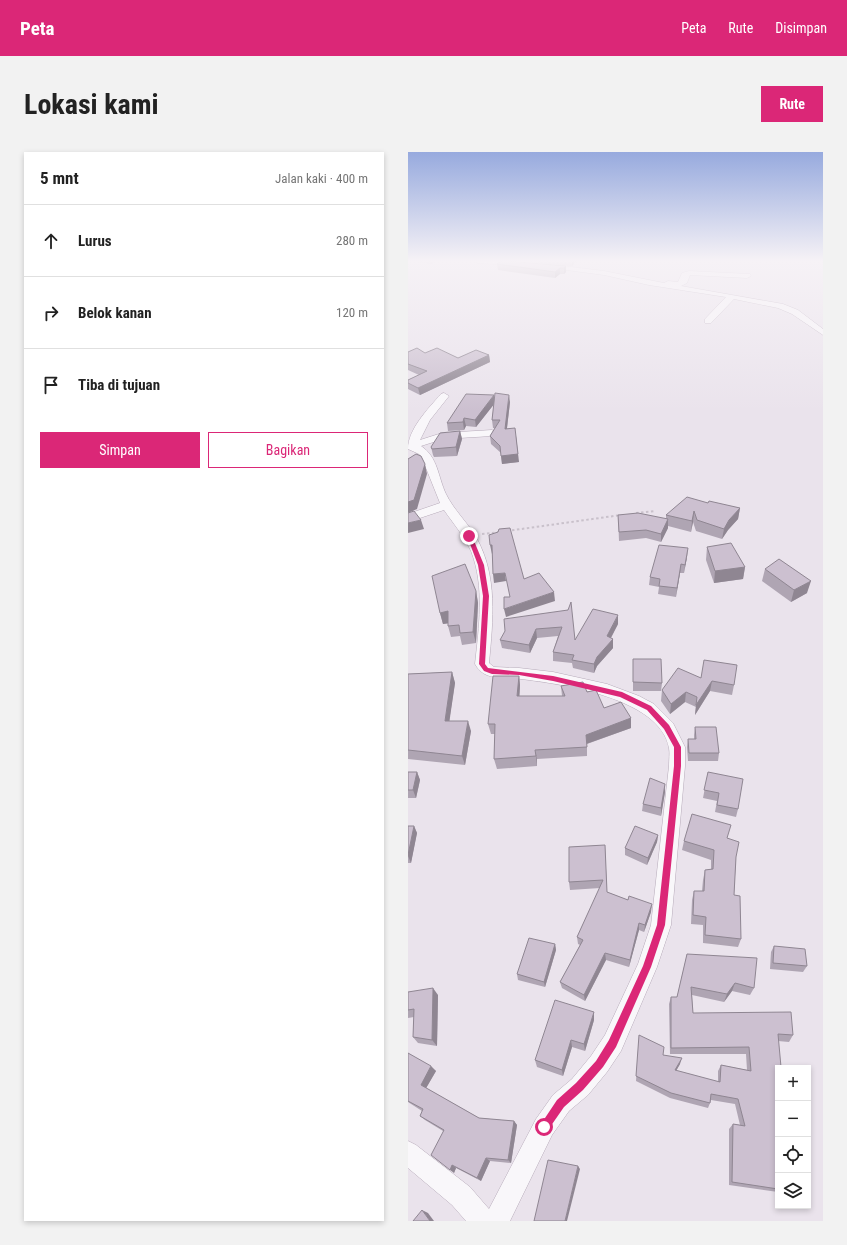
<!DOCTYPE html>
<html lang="id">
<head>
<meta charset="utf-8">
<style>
  :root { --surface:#fff; --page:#f2f2f2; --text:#222; --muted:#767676; --line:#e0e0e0; --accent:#db2777 }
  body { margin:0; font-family:"Roboto Condensed",sans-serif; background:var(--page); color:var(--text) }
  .controls { position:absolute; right:12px; bottom:12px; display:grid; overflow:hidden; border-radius:0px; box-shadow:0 2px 6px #0003 }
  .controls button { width:36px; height:36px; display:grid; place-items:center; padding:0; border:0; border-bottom:1px solid var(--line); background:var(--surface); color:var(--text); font:20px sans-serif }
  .stop { position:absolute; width:12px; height:12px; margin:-9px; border:3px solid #db2777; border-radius:50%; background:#fff }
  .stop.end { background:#db2777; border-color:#fff; box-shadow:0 1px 4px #0008 }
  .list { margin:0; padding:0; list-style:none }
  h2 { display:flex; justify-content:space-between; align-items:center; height:52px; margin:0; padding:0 16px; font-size:17px }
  h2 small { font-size:13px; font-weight:400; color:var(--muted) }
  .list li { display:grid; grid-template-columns:26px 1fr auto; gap:12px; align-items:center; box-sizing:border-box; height:72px; padding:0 16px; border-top:1px solid var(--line) }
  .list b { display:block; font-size:15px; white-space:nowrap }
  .list em { font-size:13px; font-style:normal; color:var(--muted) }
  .actions { display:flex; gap:8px; padding:12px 16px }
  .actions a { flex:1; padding:9px 0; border:1px solid var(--accent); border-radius:0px; text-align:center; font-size:14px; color:var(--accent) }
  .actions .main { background:var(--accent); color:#fff }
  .icon { flex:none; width:22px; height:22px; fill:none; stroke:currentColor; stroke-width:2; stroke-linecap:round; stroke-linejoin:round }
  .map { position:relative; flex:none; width:415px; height:1069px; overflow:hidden; border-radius:0px }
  header { display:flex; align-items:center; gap:24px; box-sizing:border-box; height:56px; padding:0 20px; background:var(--accent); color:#fff }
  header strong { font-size:19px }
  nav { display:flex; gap:22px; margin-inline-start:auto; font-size:14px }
  .intro { display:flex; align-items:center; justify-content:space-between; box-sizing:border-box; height:96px; padding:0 24px }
  h1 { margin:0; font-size:28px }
  .button { padding:10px 18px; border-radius:0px; background:var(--accent); color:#fff; font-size:14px; font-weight:700 }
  main { display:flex; gap:24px; padding:0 24px }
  aside { flex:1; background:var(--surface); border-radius:0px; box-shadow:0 2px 6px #0003 }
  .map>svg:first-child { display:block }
</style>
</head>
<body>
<header>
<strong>Peta</strong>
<nav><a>Peta</a><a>Rute</a><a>Disimpan</a></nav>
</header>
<div class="intro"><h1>Lokasi kami</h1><a class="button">Rute</a></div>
<main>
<aside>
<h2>5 mnt<small>Jalan kaki · 400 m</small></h2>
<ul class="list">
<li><svg class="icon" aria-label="ahead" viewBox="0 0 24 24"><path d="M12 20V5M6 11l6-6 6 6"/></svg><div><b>Lurus</b></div><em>280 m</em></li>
<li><svg class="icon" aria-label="right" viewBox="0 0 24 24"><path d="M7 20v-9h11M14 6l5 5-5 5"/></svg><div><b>Belok kanan</b></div><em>120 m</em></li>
<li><svg class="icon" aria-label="arrive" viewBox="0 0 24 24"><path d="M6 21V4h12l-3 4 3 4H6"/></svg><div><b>Tiba di tujuan</b></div></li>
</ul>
<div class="actions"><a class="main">Simpan</a><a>Bagikan</a></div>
</aside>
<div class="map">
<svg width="415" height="1069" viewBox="0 0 415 1069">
  <rect width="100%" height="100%" fill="#eae3ec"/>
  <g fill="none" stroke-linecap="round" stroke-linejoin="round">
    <defs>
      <g id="minor">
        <path d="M67,109C78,109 107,106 115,112L112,114L70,111Z"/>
        <path d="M138,112L196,119L256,131L260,129L270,130L274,121L281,119L342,122L343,124L339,126L282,123L279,131L273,134L375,152L390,158L415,177V183L384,162L370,156L326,147L303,171H297V167L318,145L241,133L196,123L136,115L135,114Z"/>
        <path d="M36,241L41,244L22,268L12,288L34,281L84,278L89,281L84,284L35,287L13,294C30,305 30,325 38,342C46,358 59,370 68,385C90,424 85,468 81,511L86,515L111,516L145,520L199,532L231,544L246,552L265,571L277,595V614L263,773L249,815L213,899L199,920L180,943L161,959L144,983L102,1069H58L44,1053L0,1016V989L8,993L62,1035L81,1057L128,967L145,943L164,927L183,904L197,883L230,812L243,773L261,614C261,608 262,601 261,596C252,546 154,532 113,527C95,524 77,530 67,512C71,475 77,435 63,399C56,384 45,371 36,358L0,370V362L32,351L14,306L11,302L0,297C0,277 20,257 33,242Z"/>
      </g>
    </defs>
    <!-- minor casing -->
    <use href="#minor" stroke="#b7abba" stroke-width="1"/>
    <!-- path -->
    <g stroke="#c9c1cb" stroke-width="2" stroke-dasharray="2.5 2.5" stroke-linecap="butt">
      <path d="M228,361L247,359"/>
      <path d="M99,379L213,363"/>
      <path d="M74,382L93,380"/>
    </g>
    <!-- minor -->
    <use href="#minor" fill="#f9f7fa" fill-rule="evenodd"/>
  </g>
  <!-- wall -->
  <g fill="#afa5b3">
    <path d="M3,109H27L24,112Z"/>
    <path d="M111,109H168L164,114Z"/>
    <path d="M89,112L158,114V120L156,122H152L147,126L90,118Z"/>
    <path d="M0,200L17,201L50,206L81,203L82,210L12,243L0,237V228L11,223L0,218Z"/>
    <path d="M86,247L102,250L99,276L111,310L94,312L93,301L83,292L82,284L87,276H85L84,268L86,252L68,275L58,274L56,278L40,279L39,271Z"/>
    <path d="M52,279L54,287L49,304L26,305L25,303L23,295Z"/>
    <path d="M300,351L332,356L330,367L320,378L314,387L288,379L285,370L283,380L260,374V376L253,390L238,386L211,389L210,363L258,367V363Z"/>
    <path d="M299,395L337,415L335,427L306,431L298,408Z"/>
    <path d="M279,405L276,421H272L268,445L250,442L251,435L241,433L242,425Z"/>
    <path d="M357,417L399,441L383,450L354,429Z"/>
    <path d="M68,439L70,451L68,491L54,493L52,484L43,485L40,474V471L35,472L32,461Z"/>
    <path d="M160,458L167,488L210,472L203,486L205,487V496L189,514L186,521L165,516L164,511L145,509V500L150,484L129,486L122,501L94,496L92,488Z"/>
    <path d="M225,507L254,531L253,539H225Z"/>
    <path d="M44,520L47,531L41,569L63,579L57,613L0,607V522Z"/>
    <path d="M111,524L112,533L111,544H154L153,534L179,540L196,556L223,566V576L179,592V604L129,607V614L89,617L86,607L87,582H83L80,572Z"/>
    <path d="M293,526L326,533L324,543L302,539L287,563L288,555L277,550L262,562L253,549L254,538Z"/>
    <path d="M287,575L311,601L310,609H280L279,595L280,587H286V583Z"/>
    <path d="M0,620H9L12,628L8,646H0Z"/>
    <path d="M300,620L330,657L328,665L307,660L309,649L295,646Z"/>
    <path d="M257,640L253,664L234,659L235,652Z"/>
    <path d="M0,674H6L9,681L3,711H0Z"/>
    <path d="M250,683L249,690L239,713L217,703V696Z"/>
    <path d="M320,686L328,705L326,743L333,787L330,795L295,791V773L283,772L284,748L286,739H294L295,728L297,718L303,717V708L274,698L276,689Z"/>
    <path d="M197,693L199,740L220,748L243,760L236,780L231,778L221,815L198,808L177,849L154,836L152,830L172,793L170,792L169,785L192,736L162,738L161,730Z"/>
    <path d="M147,792L148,798L137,835L110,828L109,822Z"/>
    <path d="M366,794L399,814L395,820L362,817L363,800Z"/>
    <path d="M279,802L346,836L342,843L324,839L316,850L284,843L285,861L385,883L381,890L370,889V1040L321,1033V977L325,972L332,973L327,952L303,948L302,951L300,956L262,946L228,929L231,883L255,903L272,912L268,919L310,930V919L313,913L339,918L338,902H262L261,852L263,845H269Z"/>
    <path d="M0,840L30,843L29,894L10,891L5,885L6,865L0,866Z"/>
    <path d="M186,860V868L177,899L164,895L155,924L129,915L127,908Z"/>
    <path d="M0,901L28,919L18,936L71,966L106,969L109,973L103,1011L82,1009L73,1029L48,1016L46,1021L35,979L17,968L12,964L14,959L0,950Z"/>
  </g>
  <!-- shaded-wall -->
  <g fill="#8f8692">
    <path d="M164,109H168L164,114Z"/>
    <path d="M158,114V120L156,122V116Z"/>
    <path d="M152,116V122L147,126V120Z"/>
    <path d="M81,203L82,210L12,243L10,236Z"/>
    <path d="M86,243L87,251L68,275L67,268Z"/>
    <path d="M101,243L102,250L98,284L97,277Z"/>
    <path d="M56,266L58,274L56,278L55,270Z"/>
    <path d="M52,279L54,287L49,304L48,295Z"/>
    <path d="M108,284L111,310L94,312L93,304Z"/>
    <path d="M17,312L19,322L9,357L0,361V350Z"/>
    <path d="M332,356L330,367L320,378L314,387L316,377L321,368Z"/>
    <path d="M286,359L285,370L283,380L284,369Z"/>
    <path d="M260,367V376L253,390V382Z"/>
    <path d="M13,368L16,377L0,381V371Z"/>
    <path d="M82,393H84L85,401L84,402Z"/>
    <path d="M280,396L279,405L276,421L277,413Z"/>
    <path d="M273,412L272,421L268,445L269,436Z"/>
    <path d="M337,415L335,427L306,431L307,419Z"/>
    <path d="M97,421L98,429L86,431L85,422Z"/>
    <path d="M403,429L399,441L383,450L386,438Z"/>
    <path d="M68,439L70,451L68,491L65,480Z"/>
    <path d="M146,440L147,449L98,465L96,457Z"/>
    <path d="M40,459L43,471L35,472L32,461Z"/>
    <path d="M210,463V472L199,493V484Z"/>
    <path d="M128,477L129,486L122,501L121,493Z"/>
    <path d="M205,487V496L189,514L186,521V512L189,505Z"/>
    <path d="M44,520L47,531L40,579L37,569Z"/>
    <path d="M111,524L112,533L111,554L109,544Z"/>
    <path d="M304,529L302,539L287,563L288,553Z"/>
    <path d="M278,540L277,550L262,562L263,552Z"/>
    <path d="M223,566V576L178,592V583Z"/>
    <path d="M60,569L63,579L57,613L54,604Z"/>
    <path d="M127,598L129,607V614L128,604Z"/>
    <path d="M9,620L12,628L8,646L5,638Z"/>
    <path d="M257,632V640L253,664V656Z"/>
    <path d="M6,674L9,681L3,711L0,704Z"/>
    <path d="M250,683L249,690L239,713L240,706Z"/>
    <path d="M244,752L243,760L236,780L237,773Z"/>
    <path d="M231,771V778L221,815L222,808Z"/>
    <path d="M147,792L148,798L137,835L136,830Z"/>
    <path d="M197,801L198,808L177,849L176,843Z"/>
    <path d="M327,831L324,839L316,850L319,842Z"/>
    <path d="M25,836L30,843L29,894L24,888Z"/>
    <path d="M186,860V868L177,899L176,892Z"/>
    <path d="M163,888L164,895L155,924L154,918Z"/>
    <path d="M274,906L272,912L265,924L267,918Z"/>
    <path d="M23,914L28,919L17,938L13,933Z"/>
    <path d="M106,969L109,973L103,1011L100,1008Z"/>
    <path d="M78,1006L82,1009L73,1029L69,1026Z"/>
    <path d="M44,1013L48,1016L46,1021L42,1018Z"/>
    <path d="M170,1014L172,1017L159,1069H157Z"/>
    <path d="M14,1058L20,1061L26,1069H22Z"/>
  </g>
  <!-- building -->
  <g fill="#ccc0d0" stroke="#8f8692">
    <path d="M93,109H99L158,114L156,116H152L147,120L89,112Z"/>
    <path d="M9,196L17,201L29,196L50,206L68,198L81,203L10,236L0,231V228L19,219L0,212V200Z"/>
    <path d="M87,241L101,243L97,277L107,276L110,302L93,304L92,294L82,284L92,268H84Z"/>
    <path d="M58,242L86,243L67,268L56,266L55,270L39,271Z"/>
    <path d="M52,279L48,295L24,297L23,295L32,281Z"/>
    <path d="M8,302L13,304L17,312L6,348L0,350V307Z"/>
    <path d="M279,345L300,351L301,349L332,356L321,368L316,377L289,368L286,359L284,369L258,363Z"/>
    <path d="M6,359L13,368L0,371V361Z"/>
    <path d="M230,361L260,367L253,382L238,378L211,380L210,363Z"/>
    <path d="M102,376L116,427L131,421L146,440L96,457V445H102L97,421L85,422L84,393H82L81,383L90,380L91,377Z"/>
    <path d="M323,391L337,415L307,419L299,395Z"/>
    <path d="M251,393L280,396L277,413L273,412L269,436L251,434L252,427L242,425Z"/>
    <path d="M371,407L403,429L386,438L357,417Z"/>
    <path d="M57,412L68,439L65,480L52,481L51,473L40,474V459L32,461L24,424Z"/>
    <path d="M163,450L167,488L185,457L210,463L199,484L205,487L189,505L186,512L164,508L166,503L145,500L154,475L128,477L121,493L92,488L97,479L96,467L160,458Z"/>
    <path d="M225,507H253L254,531L225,530Z"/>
    <path d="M296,508L329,513L326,533L304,529L288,553L289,545L278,540L263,552L254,538L270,516L293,526Z"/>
    <path d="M44,520L37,569H60L54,604L0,598V522Z"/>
    <path d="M85,524H111L109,544H157L153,534L175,530L179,540L188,538L196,556L213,550L223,566L178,583L179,595L127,598L128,604L86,607L87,572H80Z"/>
    <path d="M287,575H308L311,601H281L280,587H288Z"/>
    <path d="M0,620H9L5,638H0Z"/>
    <path d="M300,620L335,627L330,657L309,653L311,641L296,638Z"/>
    <path d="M242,626L257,632L253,656L235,652Z"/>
    <path d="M284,662L323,673L319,686L331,690L328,705L326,743L332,744L333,787L297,783L298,765L285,763L286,739H296L297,718L305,717L306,698L276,689Z"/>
    <path d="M0,674H6L0,703Z"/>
    <path d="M227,674L250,683L240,706L217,696Z"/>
    <path d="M197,693L199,740L220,748L221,744L244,752L237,773L231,771L222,808L197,801L176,843L152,830L175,788L169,785L195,728L161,730V695Z"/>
    <path d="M121,786L147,792L136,830L109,822Z"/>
    <path d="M366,794L397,797L399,814L365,811Z"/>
    <path d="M279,802L349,806L346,836L327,831L319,842L283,835L285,861L383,860L385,883L370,882L373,915L379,916H370V1037L324,1030L325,972L337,974L330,947L303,942L302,951L263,941L228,924L231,883L256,895L255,903L274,906L267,918L312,930L313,913L343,919L341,895L263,896V845H269Z"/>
    <path d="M25,836L24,888L5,885L6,857L0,858V840Z"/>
    <path d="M147,848L186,860L176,892L163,888L154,918L127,908Z"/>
    <path d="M0,901L23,914L13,933L71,966L106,969L100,1008L78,1006L69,1026L44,1013L42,1018L23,1003L36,978L12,964L15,957L0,949Z"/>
    <path d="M140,1008L170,1014L157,1069H126Z"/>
    <path d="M14,1058L22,1069H5Z"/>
  </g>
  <!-- sky -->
  <linearGradient id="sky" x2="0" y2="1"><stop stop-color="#97aade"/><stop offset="0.42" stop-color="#f6f2f6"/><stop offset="1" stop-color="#f6f2f6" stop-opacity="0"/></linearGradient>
  <rect width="415" height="259" fill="url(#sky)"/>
  <!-- route -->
  <path fill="#db2777" d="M61,382L64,384L76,413L81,444L77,512L80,516L145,524L214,540L243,554L261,573L273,595V614L257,773L243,815L208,895L195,915L175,938L156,955L140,978L136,980L133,978L131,975L149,948L168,931L188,909L201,888L235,814L249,773L266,614V595L256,577L239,558L212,545L145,529L111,523L84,522L76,519L71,512L75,444L70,413L59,384Z"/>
</svg>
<div class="controls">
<button>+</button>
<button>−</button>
<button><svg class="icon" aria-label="locate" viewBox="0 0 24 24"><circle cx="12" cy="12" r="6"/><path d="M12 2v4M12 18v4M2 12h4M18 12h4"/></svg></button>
<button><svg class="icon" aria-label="layers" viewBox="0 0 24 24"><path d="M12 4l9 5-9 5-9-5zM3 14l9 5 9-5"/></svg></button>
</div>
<div class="stop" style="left:136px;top:975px"></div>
<div class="stop end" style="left:61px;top:384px"></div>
</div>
</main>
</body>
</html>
